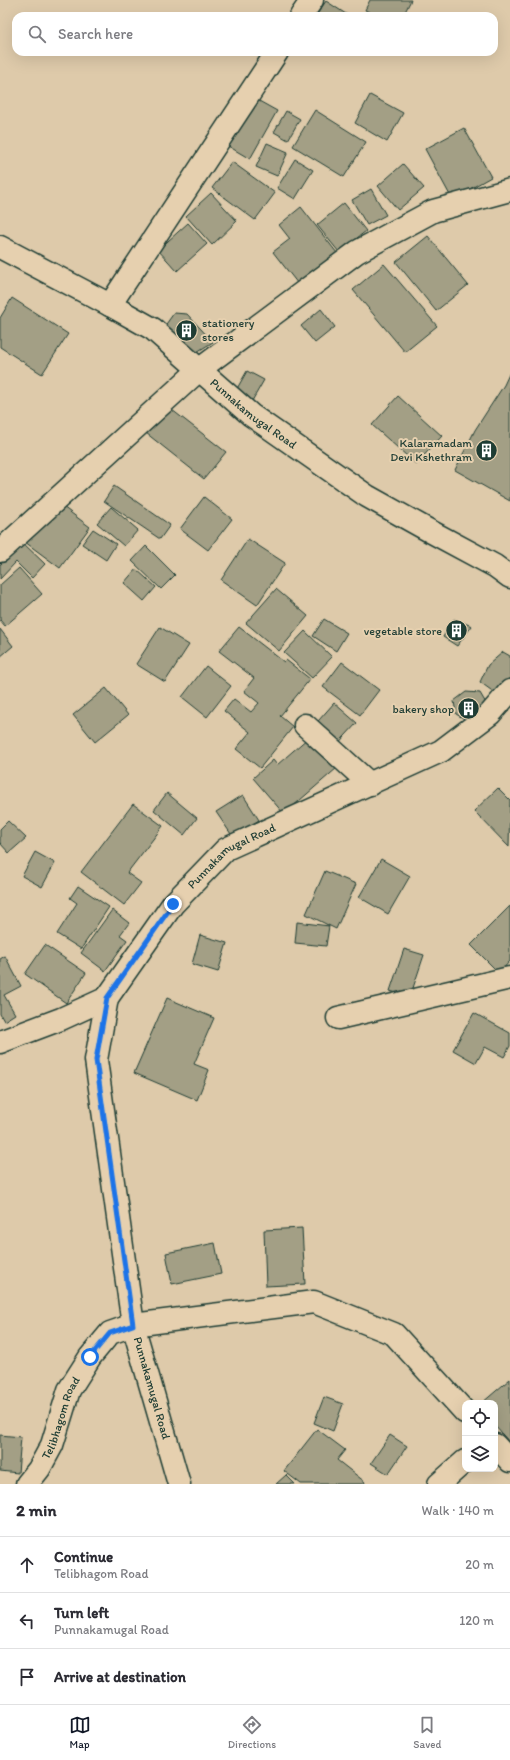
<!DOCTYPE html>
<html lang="en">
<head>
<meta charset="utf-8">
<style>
  :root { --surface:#fff; --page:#f7f7f7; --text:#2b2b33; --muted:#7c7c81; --line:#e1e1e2; --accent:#111827 }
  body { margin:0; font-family:Itim,sans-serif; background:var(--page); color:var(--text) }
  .controls { position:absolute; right:12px; bottom:12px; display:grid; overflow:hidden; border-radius:8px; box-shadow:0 4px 16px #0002 }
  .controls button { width:36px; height:36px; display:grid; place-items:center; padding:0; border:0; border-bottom:1px solid var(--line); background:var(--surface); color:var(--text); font:20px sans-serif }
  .stop { position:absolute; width:12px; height:12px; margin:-9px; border:3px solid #1a73e8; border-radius:50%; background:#fff }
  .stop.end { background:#1a73e8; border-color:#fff; box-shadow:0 1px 4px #0008 }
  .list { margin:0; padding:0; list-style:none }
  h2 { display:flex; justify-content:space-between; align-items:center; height:52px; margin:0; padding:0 16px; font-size:17px }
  h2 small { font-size:13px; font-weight:400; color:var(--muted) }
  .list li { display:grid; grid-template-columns:26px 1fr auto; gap:12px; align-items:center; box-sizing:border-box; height:56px; padding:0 16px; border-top:1px solid var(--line) }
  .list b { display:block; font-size:15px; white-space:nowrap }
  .list p { margin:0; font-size:13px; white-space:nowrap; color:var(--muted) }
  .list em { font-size:13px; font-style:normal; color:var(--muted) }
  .icon { flex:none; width:22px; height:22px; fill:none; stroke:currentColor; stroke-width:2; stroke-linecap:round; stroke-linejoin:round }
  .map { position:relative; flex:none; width:510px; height:1484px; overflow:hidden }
  .search { position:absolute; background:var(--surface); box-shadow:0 4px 16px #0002; left:12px; right:12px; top:12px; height:44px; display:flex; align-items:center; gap:10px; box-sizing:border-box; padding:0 14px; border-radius:12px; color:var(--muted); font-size:15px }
  .sheet { height:220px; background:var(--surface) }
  nav { display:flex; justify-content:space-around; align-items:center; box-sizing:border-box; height:56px; border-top:1px solid var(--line); background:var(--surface); font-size:11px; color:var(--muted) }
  nav a { display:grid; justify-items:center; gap:2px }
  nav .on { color:var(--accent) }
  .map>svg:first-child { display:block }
</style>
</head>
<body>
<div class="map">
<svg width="510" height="1484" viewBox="0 0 510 1484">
  <rect width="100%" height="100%" fill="#decaaa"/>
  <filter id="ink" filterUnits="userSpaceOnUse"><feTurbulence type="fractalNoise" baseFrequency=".025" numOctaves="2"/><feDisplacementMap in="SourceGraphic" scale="8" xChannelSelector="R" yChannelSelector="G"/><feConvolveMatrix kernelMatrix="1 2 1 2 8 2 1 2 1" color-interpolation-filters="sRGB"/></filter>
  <g filter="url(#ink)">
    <!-- building -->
    <g fill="#a39f85" stroke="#1f3d34">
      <path d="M370,0H411L403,16H378L365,10Z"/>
      <path d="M326,1L349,16H316Z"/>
      <path d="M370,95L403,113L387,142L355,123Z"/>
      <path d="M250,96L277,111L250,159L223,143Z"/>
      <path d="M315,110L366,142L344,177L293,146Z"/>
      <path d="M286,111L300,119L288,140L274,132Z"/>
      <path d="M464,128L491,177L452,199L425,149Z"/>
      <path d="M267,143L288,152L277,176L256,167Z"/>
      <path d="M295,159L313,170L295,199L277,188Z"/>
      <path d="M232,162L275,193L255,220L212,188Z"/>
      <path d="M403,164L424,188L398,210L378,186Z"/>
      <path d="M371,189L386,215L367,225L352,200Z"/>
      <path d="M211,193L237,221L212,245L186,216Z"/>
      <path d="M344,203L366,231L339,252L317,225Z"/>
      <path d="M301,207L337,253L298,284L273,252L290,239L279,225Z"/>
      <path d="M188,223L207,244L177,271L158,250Z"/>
      <path d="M428,236L468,285L436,311L396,262Z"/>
      <path d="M384,264L437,326L405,352L353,290Z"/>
      <path d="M12,298L68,334L42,374L0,347V318Z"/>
      <path d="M321,309L335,327L315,343L301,326Z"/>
      <path d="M174,313L187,314L213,342L195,353L164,327Z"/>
      <path d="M247,371L264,380L252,401L235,392Z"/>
      <path d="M510,372V501L455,470L475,430L504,385Z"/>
      <path d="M398,396L442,436L416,464L372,425Z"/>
      <path d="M167,406L226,452L204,479L146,433Z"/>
      <path d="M114,486L170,525L160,539L104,501Z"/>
      <path d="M204,497L232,519L208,550L180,529Z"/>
      <path d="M55,501L90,527L60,568L25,542Z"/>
      <path d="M111,507L138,530L124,546L97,523Z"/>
      <path d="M93,529L116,544L106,560L82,544Z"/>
      <path d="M248,539L285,563L257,605L221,580Z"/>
      <path d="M22,542L45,564L32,578L16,562L0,579V565Z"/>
      <path d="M146,546L175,575L161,589L132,561Z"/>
      <path d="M19,568L42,594L5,626L0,620V585Z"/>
      <path d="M136,569L156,587L144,601L124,583Z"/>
      <path d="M276,589L308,616L279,651L246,623Z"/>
      <path d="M324,619L347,633L336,651L313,636Z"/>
      <path d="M454,619L472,626L457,646L443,637Z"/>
      <path d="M160,627L189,645L165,682L136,664Z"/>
      <path d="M239,627L284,662L286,660L310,679L280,716L293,727L260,768L236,749L250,732L224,711L234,699L251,712L259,703L244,691L254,678L219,651Z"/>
      <path d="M0,629L13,646L0,657Z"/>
      <path d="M305,631L332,657L312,678L284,653Z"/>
      <path d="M503,652L510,656V680L495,693L480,682L488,665Z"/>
      <path d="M342,662L379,690L360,715L323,687Z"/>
      <path d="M206,666L231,686L207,717L182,697Z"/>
      <path d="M106,688L128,715L95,742L73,715Z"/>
      <path d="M466,692L480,693L487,705L468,721L456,714L454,701Z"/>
      <path d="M334,703L357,723L333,749L311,729Z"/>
      <path d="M309,737L337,768L284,814L253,778L273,760L277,765Z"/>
      <path d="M498,788L510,800L509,847L474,811Z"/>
      <path d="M167,793L197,818L184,835L154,810Z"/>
      <path d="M243,795L259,820L233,837L216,812Z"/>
      <path d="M133,804L163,826L127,873L141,883L124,905L81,872Z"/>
      <path d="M8,821L26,838L9,853L0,843V829Z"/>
      <path d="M35,852L55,863L42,887L22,876Z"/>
      <path d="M381,859L410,876L388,914L359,897Z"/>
      <path d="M325,871L356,884L336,929L306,914Z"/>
      <path d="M78,886L109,907L81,949L57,934L77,903L70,898Z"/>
      <path d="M510,906V961L499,973L471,945Z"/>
      <path d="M112,910L129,923L120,935L127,940L105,971L81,953Z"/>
      <path d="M297,922L329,926L326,946L295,943Z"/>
      <path d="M200,935L227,943L218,972L192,964Z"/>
      <path d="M45,945L86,973L66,1003L25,974Z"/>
      <path d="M404,949L424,955L410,997L390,991Z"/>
      <path d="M5,956L21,986L4,995L15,1014L4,1021L0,1014V959Z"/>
      <path d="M167,998L214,1018L194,1064L209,1070L197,1100L134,1073Z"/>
      <path d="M474,1013L510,1033V1046L504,1057L485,1047L476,1063L453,1050Z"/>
      <path d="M302,1228L305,1284L266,1286L264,1230Z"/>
      <path d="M215,1243L221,1274L172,1284L166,1253Z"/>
      <path d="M510,1379V1443L495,1426V1403H482Z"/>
      <path d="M324,1397L343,1404L333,1431L314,1423Z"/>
      <path d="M317,1429L345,1450L337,1460L365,1482L364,1484H301L284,1471Z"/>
      <path d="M0,1435L21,1437L18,1473L0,1471Z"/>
      <path d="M390,1435L407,1446L388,1474L371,1463Z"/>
      <path d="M286,1475L295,1484H276Z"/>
    </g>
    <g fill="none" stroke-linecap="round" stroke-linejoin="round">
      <defs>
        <g id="minor">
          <path d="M301,16L312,0"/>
          <path id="s1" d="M0,247L110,305L153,329L251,415L367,496L428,530L495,566L510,577"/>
          <path d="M110,305L277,52"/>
          <path d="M0,551L200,369L357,252L433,211L510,190"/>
          <path d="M305,725L370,784"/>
          <path d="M338,1018L510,978"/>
          <path d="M0,1042L61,1019L107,998"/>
          <path d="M495,1445L510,1461"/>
          <path id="s2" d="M27,1484L39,1469L52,1445L69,1390L90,1357L110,1333L133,1325L314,1302L394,1334L465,1412"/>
          <path id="s3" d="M179,1484L133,1325L96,1060L107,998L173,904L226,849L441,751L490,714L510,691"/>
          <path d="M439,1484L465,1461"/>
        </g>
      </defs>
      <!-- minor casing -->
      <use href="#minor" stroke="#1f3d34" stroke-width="25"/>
      <!-- minor -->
      <use href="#minor" stroke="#e6d0af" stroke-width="22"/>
    </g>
  </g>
  <g fill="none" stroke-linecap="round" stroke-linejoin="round" filter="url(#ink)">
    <!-- route -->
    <path stroke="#1a73e8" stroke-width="5" d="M90,1357L110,1333L133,1325L96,1060L107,998L173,904"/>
  </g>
  <!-- icons -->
  <defs>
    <symbol id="building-disc" viewBox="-11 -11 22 22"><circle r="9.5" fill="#1f3d34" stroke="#e6d0af"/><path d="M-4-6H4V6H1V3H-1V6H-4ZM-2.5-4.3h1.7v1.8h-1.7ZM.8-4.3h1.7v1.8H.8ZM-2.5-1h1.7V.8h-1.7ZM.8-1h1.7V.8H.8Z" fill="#fff"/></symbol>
  </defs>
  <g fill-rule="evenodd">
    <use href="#building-disc" x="174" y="318" width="25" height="25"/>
    <use href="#building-disc" x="474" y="438" width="25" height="25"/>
    <use href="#building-disc" x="444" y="618" width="25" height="25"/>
    <use href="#building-disc" x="456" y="696" width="25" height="25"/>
  </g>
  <g text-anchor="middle" stroke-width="4" stroke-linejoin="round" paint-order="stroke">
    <!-- poi labels -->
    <g font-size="12" fill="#1f3d34" stroke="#e6d0af" text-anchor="end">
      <text x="202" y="327" text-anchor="start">stationery<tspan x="202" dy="14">stores</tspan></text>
      <text x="472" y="447">Kalaramadam<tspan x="472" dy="14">Devi Kshethram</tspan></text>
      <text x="442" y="635">vegetable store</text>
      <text x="454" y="713">bakery shop</text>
    </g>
    <!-- street labels -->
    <g font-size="12" fill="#1f3d34" stroke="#e6d0af">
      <text dy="4" stroke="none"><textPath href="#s1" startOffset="305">Punnakamugal Road</textPath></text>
      <text dy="4" stroke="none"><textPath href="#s3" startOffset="688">Punnakamugal Road</textPath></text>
      <text transform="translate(152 1388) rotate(74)" y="4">Punnakamugal Road</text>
      <text dy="4" stroke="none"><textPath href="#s2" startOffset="75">Telibhagom Road</textPath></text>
    </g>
  </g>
</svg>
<div class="controls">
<button><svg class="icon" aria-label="locate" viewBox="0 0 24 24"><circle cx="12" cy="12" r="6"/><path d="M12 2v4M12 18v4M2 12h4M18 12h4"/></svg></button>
<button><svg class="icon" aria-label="layers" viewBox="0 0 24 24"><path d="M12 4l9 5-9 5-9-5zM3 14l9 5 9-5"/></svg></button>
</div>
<div class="stop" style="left:90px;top:1357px"></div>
<div class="stop end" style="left:173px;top:904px"></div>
<div class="search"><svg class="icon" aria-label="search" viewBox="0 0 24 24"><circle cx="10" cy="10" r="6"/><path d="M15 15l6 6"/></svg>Search here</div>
</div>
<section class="sheet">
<h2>2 min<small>Walk · 140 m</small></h2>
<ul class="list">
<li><svg class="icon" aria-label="ahead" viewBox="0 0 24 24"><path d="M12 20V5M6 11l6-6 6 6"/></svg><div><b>Continue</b><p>Telibhagom Road</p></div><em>20 m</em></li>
<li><svg class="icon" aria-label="left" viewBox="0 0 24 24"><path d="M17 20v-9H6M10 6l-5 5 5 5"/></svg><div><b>Turn left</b><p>Punnakamugal Road</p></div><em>120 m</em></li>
<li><svg class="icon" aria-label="arrive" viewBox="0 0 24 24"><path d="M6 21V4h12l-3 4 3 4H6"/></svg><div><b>Arrive at destination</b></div></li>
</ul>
</section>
<nav>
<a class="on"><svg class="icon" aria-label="map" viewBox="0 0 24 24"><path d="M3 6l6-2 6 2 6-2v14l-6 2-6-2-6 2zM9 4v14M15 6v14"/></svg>Map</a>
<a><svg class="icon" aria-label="directions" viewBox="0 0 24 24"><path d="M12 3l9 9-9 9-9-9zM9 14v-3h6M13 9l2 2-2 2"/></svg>Directions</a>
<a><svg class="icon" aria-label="saved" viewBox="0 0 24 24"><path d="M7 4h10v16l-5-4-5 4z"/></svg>Saved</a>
</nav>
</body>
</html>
